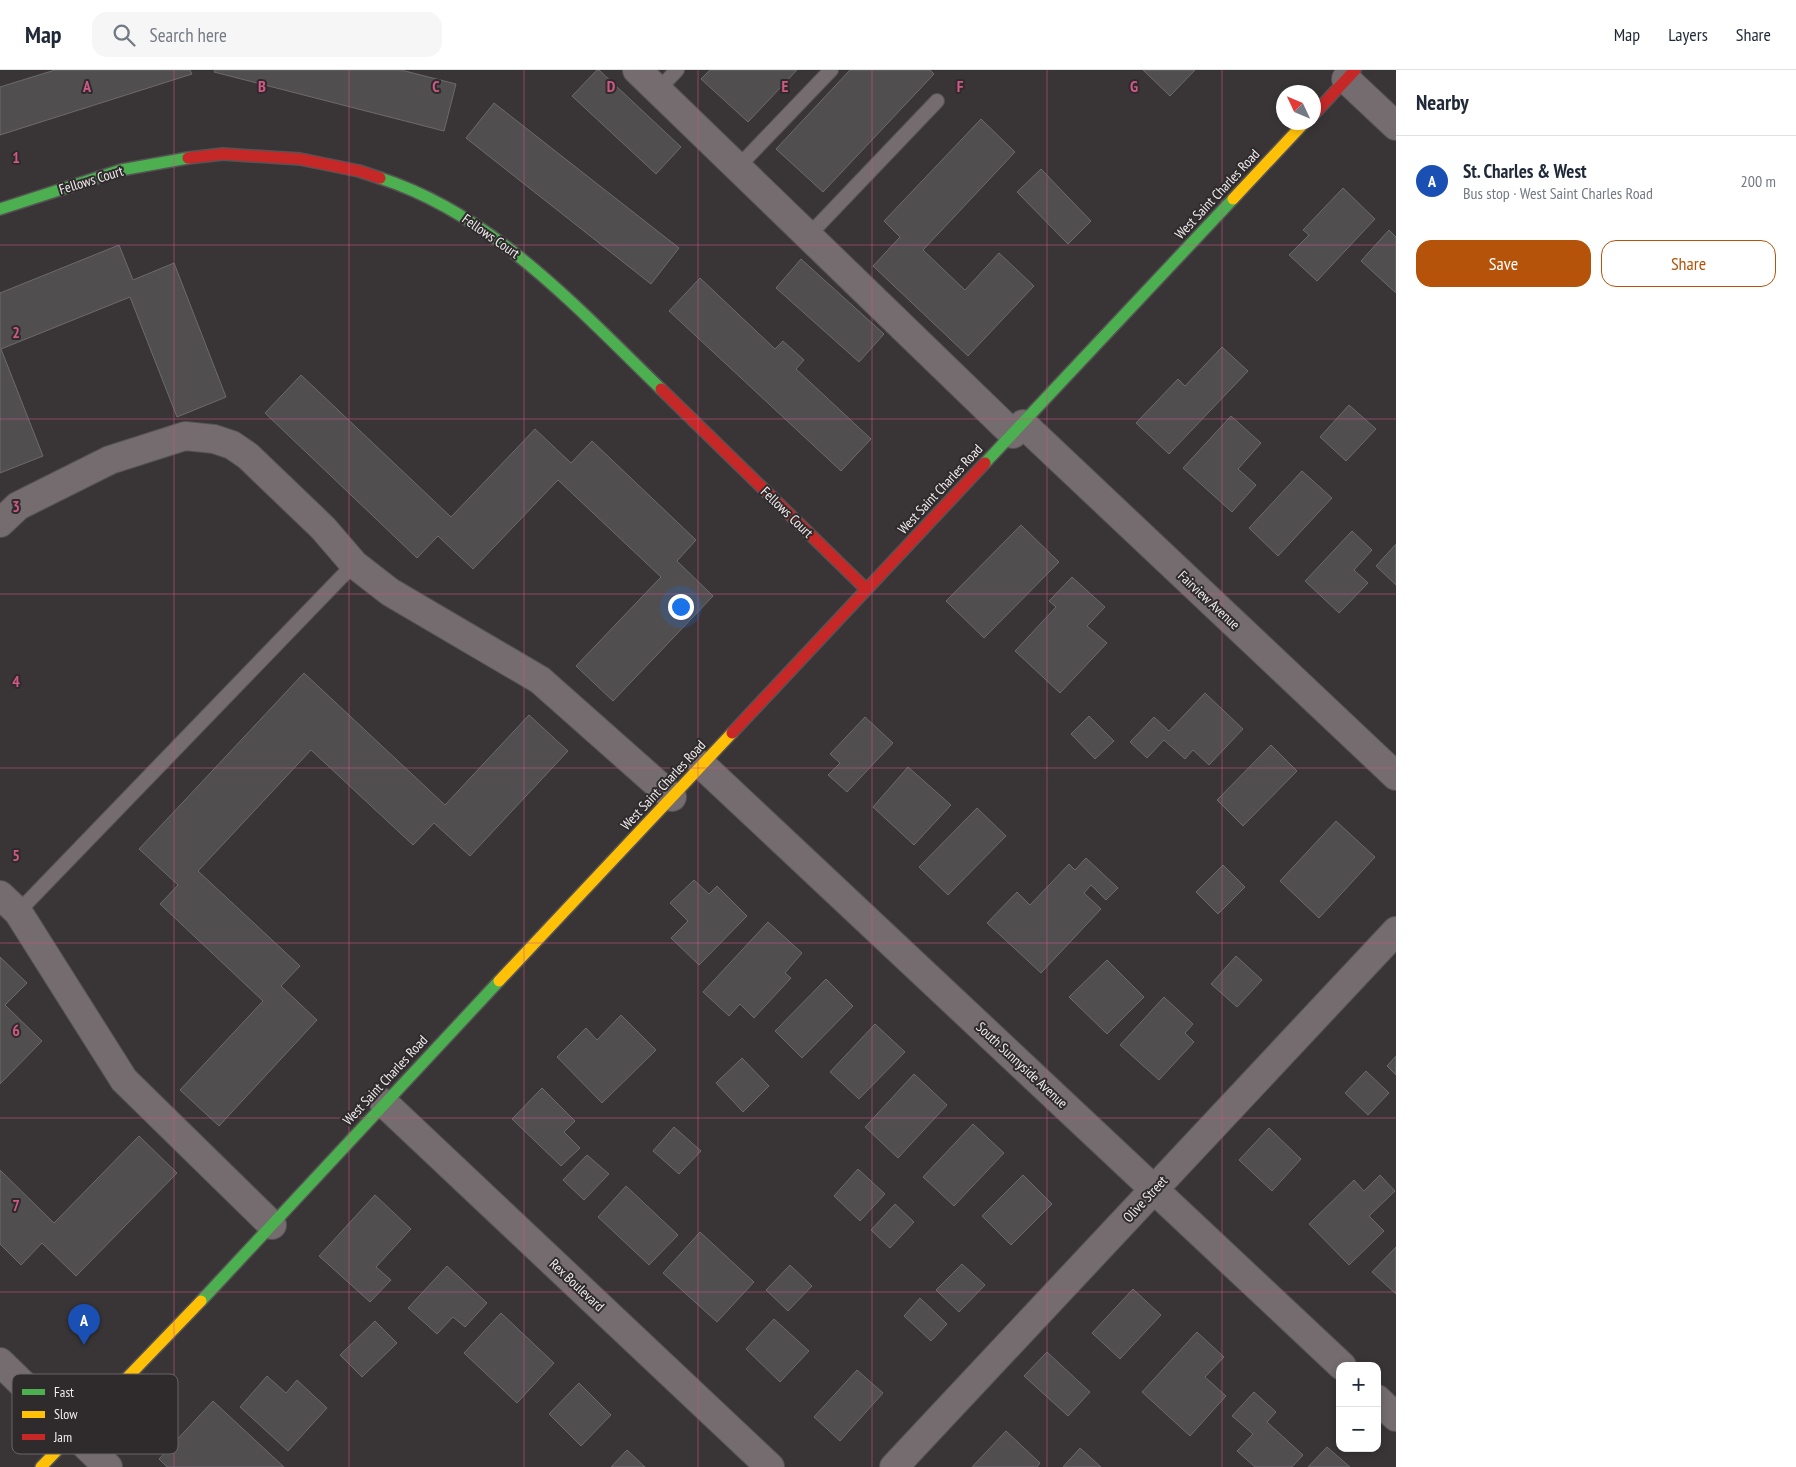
<!DOCTYPE html>
<html lang="en">
<head>
<meta charset="utf-8">
<style>
  :root { --surface:#fff; --page:#f6f6f7; --text:#1f2937; --muted:#747a83; --line:#e0e1e3; --accent:#b45309 }
  body { margin:0; font-family:"PT Sans Narrow",sans-serif; background:var(--page); color:var(--text) }
  .controls { position:absolute; right:15px; bottom:15px; display:grid; overflow:hidden; border-radius:10px; box-shadow:0 2px 8px #0003 }
  .controls button { width:45px; height:45px; display:grid; place-items:center; padding:0; border:0; border-bottom:1px solid var(--line); background:var(--surface); color:var(--text); font:25px sans-serif }
  .compass { position:absolute; left:1276px; top:15px; width:45px; height:45px; border-radius:50%; background:var(--surface); box-shadow:0 2px 8px #0003; rotate:314deg }
  .you { position:absolute; left:680px; top:536px; width:18px; height:18px; margin:-12px; border:4px solid #fff; border-radius:50%; background:#1a73e8; box-shadow:0 0 0 8px #1a73e833 }
  .badge { display:grid; place-items:center; width:32px; height:32px; border-radius:50%; background:var(--accent); color:#fff; font-size:16px; font-weight:700 }
  .pin { position:absolute; translate:-50% -41px; filter:drop-shadow(0 1px 2px #0008) }
  .pin::after { content:''; position:absolute; top:26px; width:18px; height:15px; background:inherit; clip-path:polygon(0 0,100% 0,50% 100%) }
  .list { margin:0; padding:0; list-style:none }
  h2 { display:flex; justify-content:space-between; align-items:center; height:65px; margin:0; padding:0 20px; font-size:21px }
  h2 small { font-size:16px; font-weight:400; color:var(--muted) }
  .list li { display:grid; grid-template-columns:32px 1fr auto; gap:15px; align-items:center; box-sizing:border-box; height:90px; padding:0 20px; border-top:1px solid var(--line) }
  .list b { display:block; font-size:19px; white-space:nowrap }
  .list p { margin:0; font-size:16px; white-space:nowrap; color:var(--muted) }
  .list em { font-size:16px; font-style:normal; color:var(--muted) }
  .actions { display:flex; gap:10px; padding:15px 20px }
  .actions a { flex:1; padding:11px 0; border:1px solid var(--accent); border-radius:15px; text-align:center; font-size:18px; color:var(--accent) }
  .actions .main { background:var(--accent); color:#fff }
  .icon { flex:none; width:28px; height:28px; fill:none; stroke:currentColor; stroke-width:2; stroke-linecap:round; stroke-linejoin:round }
  .map { position:relative; flex:none; width:1396px; height:1397px; overflow:hidden }
  header { display:flex; align-items:center; gap:30px; box-sizing:border-box; height:70px; padding:0 25px; background:var(--surface); border-bottom:1px solid var(--line) }
  header strong { font-size:24px }
  nav { display:flex; gap:28px; margin-inline-start:auto; font-size:18px }
  .search { width:350px; height:45px; background:var(--page); display:flex; align-items:center; gap:12px; box-sizing:border-box; padding:0 18px; border-radius:15px; color:var(--muted); font-size:19px }
  main { display:flex }
  aside { flex:1; background:var(--surface) }
  .map>svg:first-child { display:block }
</style>
</head>
<body>
<header>
<strong>Map</strong>
<div class="search"><svg class="icon" aria-label="search" viewBox="0 0 24 24"><circle cx="10" cy="10" r="6"/><path d="M15 15l6 6"/></svg>Search here</div>
<nav><a>Map</a><a>Layers</a><a>Share</a></nav>
</header>
<main>
<div class="map">
<svg width="1396" height="1397" viewBox="0 0 1396 1397">
  <rect width="100%" height="100%" fill="#393537"/>
  <!-- building -->
  <g fill="#514e50" stroke="#6d6a6c">
    <path d="M55,0H190L192,4L0,65V17Z"/>
    <path d="M215,0H401L456,14L444,61L214,2Z"/>
    <path d="M597,0H599L681,77L656,104L572,26Z"/>
    <path d="M710,0H797L748,52L701,9Z"/>
    <path d="M850,0H930L934,4L823,122L776,79Z"/>
    <path d="M1143,0H1195L1170,26Z"/>
    <path d="M494,33L679,178L651,214L466,68Z"/>
    <path d="M981,49L1015,82L923,180L965,220L999,183L1034,216L968,286L873,196L900,167L884,151Z"/>
    <path d="M1041,99L1091,151L1068,174L1017,122Z"/>
    <path d="M1343,118L1375,149L1317,211L1289,185L1309,165L1303,160Z"/>
    <path d="M1389,160L1396,167V223L1361,191Z"/>
    <path d="M119,175L133,210L174,193L226,327L177,347L130,227L1,279L43,386L0,403V223Z"/>
    <path d="M801,189L884,264L859,292L776,218Z"/>
    <path d="M700,208L775,279L783,271L804,290L796,299L871,369L841,401L669,241Z"/>
    <path d="M1222,277L1248,301L1169,384L1136,353L1178,309L1185,316Z"/>
    <path d="M301,305L451,447L535,359L571,393L592,371L696,470L677,491L713,526L613,631L576,596L661,507L558,410L473,499L438,466L417,488L265,343Z"/>
    <path d="M1349,335L1376,359L1346,391L1320,367Z"/>
    <path d="M1231,346L1261,373L1238,399L1256,415L1232,442L1183,398Z"/>
    <path d="M1302,401L1332,428L1278,486L1249,458Z"/>
    <path d="M1021,455L1059,492L984,568L946,531Z"/>
    <path d="M1352,461L1372,480L1354,500L1368,513L1339,543L1305,511Z"/>
    <path d="M1396,474V515L1376,496Z"/>
    <path d="M1072,507L1105,537L1087,556L1107,573L1060,623L1015,581L1056,537L1049,531Z"/>
    <path d="M304,603L445,735L529,645L568,681L470,786L434,753L413,775L311,680L198,801L300,896L281,916L317,950L219,1056L180,1020L263,931L160,834L178,815L139,779Z"/>
    <path d="M1205,623L1243,659L1209,695L1193,680L1185,689L1164,670L1147,688L1130,672L1154,647L1169,661Z"/>
    <path d="M1089,646L1114,671L1095,689L1071,664Z"/>
    <path d="M865,647L893,673L847,722L828,705L840,693L830,684Z"/>
    <path d="M1271,675L1297,701L1243,756L1217,730Z"/>
    <path d="M908,697L951,735L914,775L873,737Z"/>
    <path d="M977,738L1006,766L948,825L919,797Z"/>
    <path d="M1336,751L1375,787L1319,848L1280,811Z"/>
    <path d="M1086,788L1118,818L1106,830L1091,815L1084,823L1101,839L1041,903L987,853L1017,822L1030,835L1069,794L1075,800Z"/>
    <path d="M1223,795L1245,817L1218,844L1196,822Z"/>
    <path d="M694,810L709,824L717,816L747,846L699,895L671,868L688,851L670,833Z"/>
    <path d="M768,852L802,883L785,903L791,908L754,948L740,934L729,946L703,922Z"/>
    <path d="M1236,886L1262,910L1237,937L1211,914Z"/>
    <path d="M0,887L27,913L5,935L42,971L0,1014Z"/>
    <path d="M1107,890L1144,927L1107,964L1069,927Z"/>
    <path d="M826,909L853,936L802,988L775,961Z"/>
    <path d="M1164,927L1193,954L1185,963L1194,972L1159,1010L1120,975Z"/>
    <path d="M621,945L656,980L602,1033L557,987L586,958L597,970Z"/>
    <path d="M875,954L905,982L859,1029L830,1002Z"/>
    <path d="M1396,986V1005L1387,996Z"/>
    <path d="M742,988L769,1016L743,1042L716,1013Z"/>
    <path d="M1366,1001L1389,1023L1368,1045L1345,1023Z"/>
    <path d="M914,1004L947,1035L898,1088L865,1057Z"/>
    <path d="M542,1018L575,1051L564,1062L580,1078L561,1096L512,1049Z"/>
    <path d="M973,1054L1004,1083L954,1136L923,1107Z"/>
    <path d="M674,1057L701,1081L679,1104L653,1081Z"/>
    <path d="M1269,1058L1301,1089L1272,1121L1239,1090Z"/>
    <path d="M139,1066L177,1103L76,1206L42,1173L21,1195L0,1174V1100L54,1153Z"/>
    <path d="M587,1085L609,1104L584,1130L563,1110Z"/>
    <path d="M858,1099L885,1124L860,1151L834,1126Z"/>
    <path d="M1023,1105L1052,1134L1011,1175L982,1146Z"/>
    <path d="M1380,1105L1395,1121L1369,1146L1384,1161L1349,1195L1309,1154L1354,1110L1364,1121Z"/>
    <path d="M626,1116L678,1165L649,1195L598,1147Z"/>
    <path d="M375,1125L411,1159L376,1197L391,1210L370,1232L319,1186Z"/>
    <path d="M895,1134L914,1152L890,1178L871,1160Z"/>
    <path d="M700,1162L754,1212L717,1252L663,1203Z"/>
    <path d="M1396,1177V1224L1372,1202Z"/>
    <path d="M962,1194L985,1215L959,1242L936,1220Z"/>
    <path d="M790,1195L812,1216L788,1241L766,1220Z"/>
    <path d="M447,1196L487,1233L465,1257L453,1247L437,1264L408,1238Z"/>
    <path d="M1133,1219L1161,1245L1120,1289L1092,1263Z"/>
    <path d="M920,1228L947,1254L931,1271L904,1246Z"/>
    <path d="M501,1243L554,1293L517,1333L464,1283Z"/>
    <path d="M774,1249L809,1281L780,1312L746,1279Z"/>
    <path d="M375,1251L397,1273L362,1307L340,1285Z"/>
    <path d="M1197,1262L1224,1287L1205,1307L1226,1326L1190,1366L1142,1322Z"/>
    <path d="M1047,1282L1090,1322L1068,1346L1024,1306Z"/>
    <path d="M857,1300L883,1323L840,1371L814,1347Z"/>
    <path d="M267,1306L286,1323L297,1310L327,1338L288,1381L240,1337Z"/>
    <path d="M579,1313L611,1345L581,1376L549,1344Z"/>
    <path d="M1254,1322L1276,1342L1267,1352L1303,1385L1292,1397H1255L1237,1381L1253,1364L1232,1346Z"/>
    <path d="M213,1331L284,1397H167L159,1389Z"/>
    <path d="M1006,1361L1040,1393L1037,1397H972Z"/>
    <path d="M1327,1377L1350,1397H1308Z"/>
    <path d="M1080,1378L1101,1397H1063Z"/>
    <path d="M627,1380L645,1397H611Z"/>
  </g>
  <g fill="none" stroke-linecap="round" stroke-linejoin="round">
    <defs>
      <g id="lane">
        <path d="M658,20L677,0"/>
        <path d="M738,97L831,0"/>
        <path d="M809,165L937,31"/>
        <path d="M18,842L354,494"/>
      </g>
      <g id="street">
        <path d="M637,0L1013,364"/>
        <path d="M1346,9L1396,56"/>
        <path d="M1023,354L1396,706"/>
        <path d="M0,453L18,436L110,390L185,366L214,369L232,375L248,386L323,458L354,494L390,522L540,610L672,727"/>
        <path d="M702,695L1342,1296"/>
        <path d="M0,825L18,842L124,1010L272,1155"/>
        <path d="M384,1033L770,1397"/>
        <path d="M0,1292L108,1397"/>
        <path d="M1377,1329L1396,1347"/>
        <path d="M894,1397L1396,861"/>
      </g>
      <g id="fast">
        <path d="M380,108C494,145 577,238 661,319"/>
        <path d="M0,139L121,100L188,88"/>
        <path d="M985,393L1233,129"/>
        <path d="M201,1231L499,911"/>
      </g>
      <g id="slow">
        <path d="M1233,129L1305,52"/>
        <path d="M499,911L732,663"/>
        <path d="M41,1397L201,1231"/>
      </g>
      <g id="jam">
        <path d="M1314,44L1355,0"/>
        <path d="M188,88L223,84L300,89L359,101L380,108"/>
        <path d="M661,319L866,519"/>
        <path d="M732,663L985,393"/>
      </g>
    </defs>
    <!-- lane casing -->
    <use href="#lane" stroke="#565354" stroke-width="16"/>
    <!-- street casing -->
    <use href="#street" stroke="#565354" stroke-width="30"/>
    <!-- fast casing -->
    <use href="#fast" stroke="#565354" stroke-width="14"/>
    <!-- slow casing -->
    <use href="#slow" stroke="#565354" stroke-width="14"/>
    <!-- jam casing -->
    <use href="#jam" stroke="#565354" stroke-width="14"/>
    <!-- lane -->
    <use href="#lane" stroke="#746c6e" stroke-width="14"/>
    <!-- street -->
    <use href="#street" stroke="#746c6e" stroke-width="28"/>
    <!-- fast -->
    <use href="#fast" stroke="#4caf50" stroke-width="11"/>
    <!-- slow -->
    <use href="#slow" stroke="#ffc107" stroke-width="11"/>
    <!-- jam -->
    <use href="#jam" stroke="#c62828" stroke-width="11"/>
  </g>
  <!-- grid -->
  <path fill="none" stroke="#d05887" stroke-width="1" stroke-opacity="0.55" d="M174,0V1397M349,0V1397M524,0V1397M698,0V1397M872,0V1397M1047,0V1397M1222,0V1397M0,175H1396M0,349H1396M0,524H1396M0,698H1396M0,873H1396M0,1048H1396M0,1222H1396"/>
  <g text-anchor="middle" stroke-width="4" stroke-linejoin="round" paint-order="stroke">
    <!-- street labels -->
    <g font-size="14" fill="#f1edee" stroke="#2f2a2c">
      <text transform="translate(91 110) rotate(-17)" y="5">Fellows Court</text>
      <text transform="translate(1217 124) rotate(-47)" y="5">West Saint Charles Road</text>
      <text transform="translate(491 166) rotate(35)" y="5">Fellows Court</text>
      <text transform="translate(940 419) rotate(-47)" y="5">West Saint Charles Road</text>
      <text transform="translate(787 442) rotate(44)" y="5">Fellows Court</text>
      <text transform="translate(1209 530) rotate(43)" y="5">Fairview Avenue</text>
      <text transform="translate(663 715) rotate(-47)" y="5">West Saint Charles Road</text>
      <text transform="translate(1022 995) rotate(43)" y="5">South Sunnyside Avenue</text>
      <text transform="translate(385 1010) rotate(-47)" y="5">West Saint Charles Road</text>
      <text transform="translate(1145 1129) rotate(-47)" y="5">Olive Street</text>
      <text transform="translate(577 1215) rotate(43)" y="5">Rex Boulevard</text>
    </g>
  </g>
  <!-- legend -->
  <rect x="12" y="1304" width="166" height="80" rx="8" fill="#2f2a2c" stroke="#696466" stroke-width="1"/>
  <rect x="22" y="1319" width="23" height="6" fill="#4caf50"/>
  <rect x="22" y="1341" width="23" height="7" fill="#ffc107"/>
  <rect x="22" y="1364" width="23" height="6" fill="#c62828"/>
  <g font-size="14" fill="#f1edee">
    <text x="54" y="1327">Fast</text>
    <text x="54" y="1349">Slow</text>
    <text x="54" y="1372">Jam</text>
  </g>
  <g font-size="16" text-anchor="middle" font-weight="bold" fill="#d05887" stroke="#2f2a2c" stroke-width="4" stroke-linejoin="round" paint-order="stroke">
    <text x="87" y="22">A</text>
    <text x="262" y="22">B</text>
    <text x="436" y="22">C</text>
    <text x="611" y="22">D</text>
    <text x="785" y="22">E</text>
    <text x="960" y="22">F</text>
    <text x="1134" y="22">G</text>
    <text x="16" y="93">1</text>
    <text x="16" y="268">2</text>
    <text x="16" y="442">3</text>
    <text x="16" y="617">4</text>
    <text x="16" y="791">5</text>
    <text x="16" y="966">6</text>
    <text x="16" y="1141">7</text>
  </g>
</svg>
<div class="controls">
<button>+</button>
<button>−</button>
</div>
<svg class="compass" viewBox="-18 -18 36 36"><path d="M0-13l5 13h-10z" fill="#e53935"/><path d="M0 13l5-13h-10z" fill="#747a83"/></svg>
<div class="you"></div>
<div class="pin badge" style="left:84px;top:1275px;background:#1a4fb4">A</div>
</div>
<aside>
<h2>Nearby<small></small></h2>
<ul class="list">
<li><span class="badge" style="background:#1a4fb4">A</span><div><b>St. Charles &amp; West</b><p>Bus stop · West Saint Charles Road</p></div><em>200 m</em></li>
</ul>
<div class="actions"><a class="main">Save</a><a>Share</a></div>
</aside>
</main>
</body>
</html>
